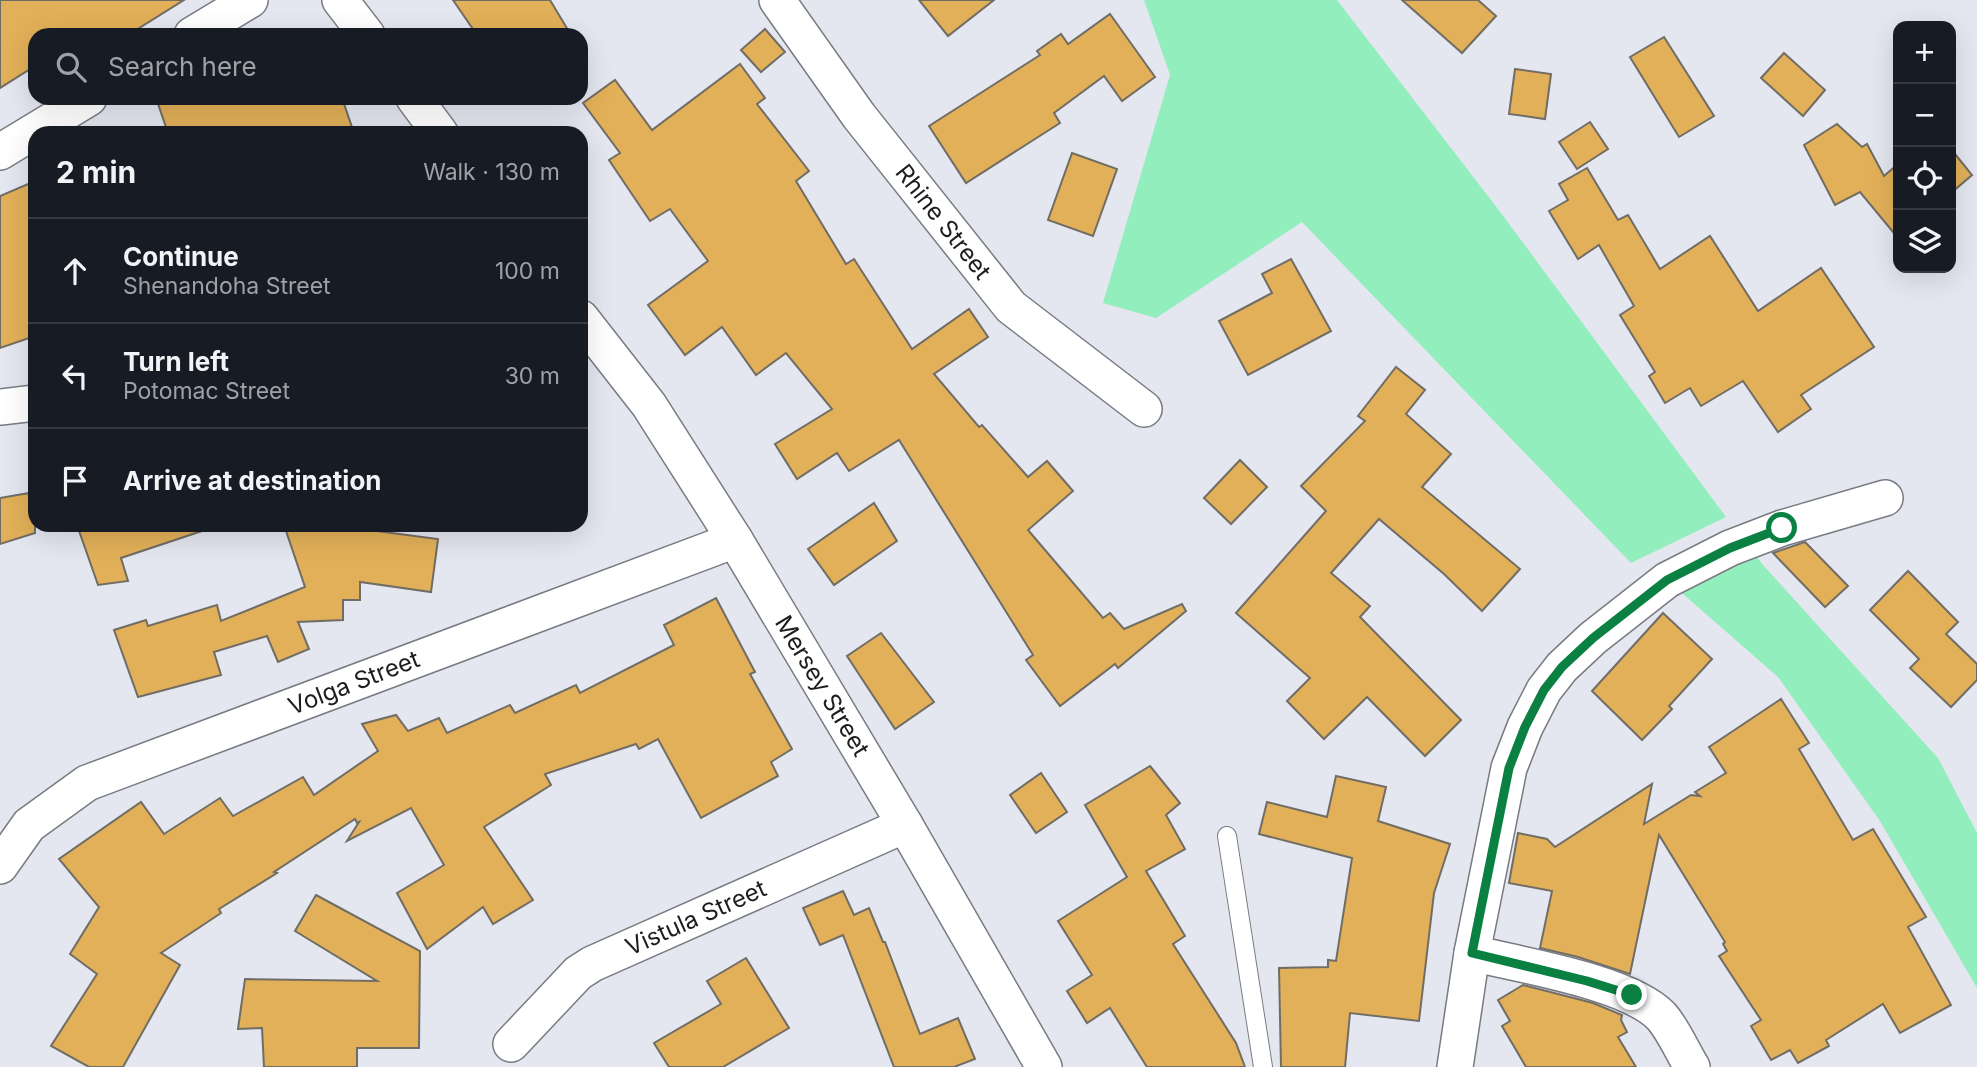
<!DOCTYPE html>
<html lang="en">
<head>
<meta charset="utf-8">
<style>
  :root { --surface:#171b24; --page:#20242c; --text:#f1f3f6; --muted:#9ea1a6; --line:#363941 }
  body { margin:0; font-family:Inter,sans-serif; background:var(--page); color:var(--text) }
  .controls { position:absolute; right:21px; top:21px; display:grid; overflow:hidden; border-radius:14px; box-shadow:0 7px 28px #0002 }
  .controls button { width:63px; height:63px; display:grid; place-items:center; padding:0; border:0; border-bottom:2px solid var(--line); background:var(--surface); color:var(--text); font:35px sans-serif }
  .stop { position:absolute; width:21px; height:21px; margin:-16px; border:5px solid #0b8043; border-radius:50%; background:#fff }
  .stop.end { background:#0b8043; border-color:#fff; box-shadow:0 2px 7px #0008 }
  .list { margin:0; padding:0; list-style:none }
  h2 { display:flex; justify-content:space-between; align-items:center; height:91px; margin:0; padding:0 28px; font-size:30px }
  h2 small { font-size:23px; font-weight:400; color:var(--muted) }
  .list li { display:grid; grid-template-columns:46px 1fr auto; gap:21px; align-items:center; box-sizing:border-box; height:105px; padding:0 28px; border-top:2px solid var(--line) }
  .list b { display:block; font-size:26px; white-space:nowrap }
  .list p { margin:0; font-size:23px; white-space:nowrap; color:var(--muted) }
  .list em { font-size:23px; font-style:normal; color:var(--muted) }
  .icon { flex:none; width:38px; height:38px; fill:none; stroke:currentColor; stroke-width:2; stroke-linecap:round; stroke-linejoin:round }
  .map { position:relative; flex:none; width:1977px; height:1067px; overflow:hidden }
  .search { position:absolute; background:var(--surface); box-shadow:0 7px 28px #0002; left:28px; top:28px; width:560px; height:77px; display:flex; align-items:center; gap:18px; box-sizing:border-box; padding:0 24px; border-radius:21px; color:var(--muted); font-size:26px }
  .panel { position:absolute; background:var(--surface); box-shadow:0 7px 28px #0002; left:28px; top:126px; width:560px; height:406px; border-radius:21px }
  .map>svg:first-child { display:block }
</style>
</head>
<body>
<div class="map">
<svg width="1977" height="1067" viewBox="0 0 1977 1067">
  <rect width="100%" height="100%" fill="#e4e6f0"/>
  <!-- green -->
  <g fill="#93eebd">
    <path d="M1144,0H1337L1501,213L1726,517L1631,563L1302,222L1156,318L1103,303L1170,75Z"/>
    <path d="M1746,542L1763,565L1938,758L1977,833V988L1880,821L1778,677L1667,580Z"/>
  </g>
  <!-- building -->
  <g fill="#e2b058" stroke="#716d65" stroke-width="2">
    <path d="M0,0H184L128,35H35V66L0,88Z"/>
    <path d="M453,0H550L571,35H477Z"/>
    <path d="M919,0H994L948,36Z"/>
    <path d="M1402,0H1478L1496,16L1462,53Z"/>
    <path d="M1110,14L1155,77L1122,101L1104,76L1054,113L1060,123L966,183L929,126L1040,55L1037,51L1061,34L1068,44Z"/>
    <path d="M765,29L785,52L761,72L741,50Z"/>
    <path d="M1664,37L1714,116L1679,137L1630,57Z"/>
    <path d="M1784,53L1825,90L1803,116L1761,78Z"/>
    <path d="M740,64L765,98L757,104L809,171L796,181L846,264L854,259L912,349L969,309L988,337L934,374L979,427L982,425L1028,477L1047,461L1073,491L1028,530L1103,618L1110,613L1124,629L1182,604L1186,611L1118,668L1115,664L1060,706L1026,660L1033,655L899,440L849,471L837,453L797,479L775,444L832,409L786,353L756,375L722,327L685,355L648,305L708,261L670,209L650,221L609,160L620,153L583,103L615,80L652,130Z"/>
    <path d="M1515,69L1551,74L1545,119L1509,114Z"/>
    <path d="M156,98H342L354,133H168Z"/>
    <path d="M1590,122L1608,149L1577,169L1559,142Z"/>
    <path d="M1837,124L1862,147L1867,144L1884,176L1898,164V238L1860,192L1835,205L1804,145Z"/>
    <path d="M1951,149L1972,175L1951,193Z"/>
    <path d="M1072,153L1117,169L1093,236L1048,220Z"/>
    <path d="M1587,168L1618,220L1628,215L1660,269L1710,236L1758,311L1821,268L1874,347L1801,395L1811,409L1778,432L1743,381L1701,406L1690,388L1665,403L1649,376L1655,372L1620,315L1634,306L1599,245L1578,259L1549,211L1568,200L1559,184Z"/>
    <path d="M35,181V336L0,348V196Z"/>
    <path d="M1291,259L1331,331L1248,375L1219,321L1272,293L1262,274Z"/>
    <path d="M1396,367L1425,390L1406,414L1451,454L1422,487L1520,569L1482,611L1444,574L1379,519L1331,573L1370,606L1360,617L1461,720L1425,756L1367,697L1324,739L1287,701L1310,678L1236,613L1326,511L1301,486L1365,421L1358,416Z"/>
    <path d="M1240,460L1267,487L1231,524L1204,498Z"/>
    <path d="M35,492V533L0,544V498Z"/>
    <path d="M874,503L897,541L834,585L808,549Z"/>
    <path d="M77,525H201L202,531L121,558L128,581L98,585Z"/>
    <path d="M284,525H352L354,528L438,539L431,592L360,582V600H343V620L298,622L309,649L278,662L267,636L214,652L221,675L138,697L114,630L146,620L148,626L217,605L221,621L305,587Z"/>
    <path d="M1805,542L1848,586L1825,607L1773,553Z"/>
    <path d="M1908,571L1958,622L1946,634L1977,664V680L1951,707L1910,668L1919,659L1870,610Z"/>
    <path d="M716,598L755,672L750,674L792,749L771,762L778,776L701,818L658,739L639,749L636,744L545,774L551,785L484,827L533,900L493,924L483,907L427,949L397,893L444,865L411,808L347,841L359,822L357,823L355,819L274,872L277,873L219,909L221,913L161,953L180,965L123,1067H89L51,1046L97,974L70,954L99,907L59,859L141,802L164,834L220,798L233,816L303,777L314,795L378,751L362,724L396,715L408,731L439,718L447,733L510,705L515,713L576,685L580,693L674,645L664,625Z"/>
    <path d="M1663,613L1712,659L1669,706L1672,709L1642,740L1592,691Z"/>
    <path d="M881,633L934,702L895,729L847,656Z"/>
    <path d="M1781,699L1809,743L1799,749L1853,840L1873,829L1926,917L1908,927L1951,1005L1900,1033L1883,1004L1826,1040L1829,1046L1798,1063L1790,1050L1771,1060L1751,1026L1761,1020L1719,956L1727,951L1723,944L1725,942L1659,835L1630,974L1578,957L1540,948L1552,891L1509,883L1518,833L1547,839L1555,847L1652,784L1644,824L1691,795L1700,796L1695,792L1726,773L1709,747Z"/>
    <path d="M1150,766L1180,803L1166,815L1185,849L1146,871L1185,936L1173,944L1236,1043L1245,1067H1147L1110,1008L1087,1023L1067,991L1092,975L1058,921L1127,877L1085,805Z"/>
    <path d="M1041,773L1067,812L1036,833L1010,795Z"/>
    <path d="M1336,776L1386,787L1378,821L1450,844L1434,893L1419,1021L1350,1013L1345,1067H1281L1279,968L1328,967V960L1336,961L1352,858L1259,834L1267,802L1327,817Z"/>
    <path d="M843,891L854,915L869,908L883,942H885L920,1034L958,1018L975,1059L954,1067H894L843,935L820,945L803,908Z"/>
    <path d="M316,895L420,951L419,1048H357V1067H264L262,1028L238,1029L245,979L377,981L295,931Z"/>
    <path d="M746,958L789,1028L723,1067H669L654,1043L721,1004L707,981Z"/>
    <path d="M1523,985L1593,1003L1622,1015L1621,1020L1627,1032L1618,1037L1636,1067H1526L1502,1026L1510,1021L1498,1000Z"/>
  </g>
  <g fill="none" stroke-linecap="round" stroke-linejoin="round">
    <defs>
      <path id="lane" d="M1227,836L1263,1067"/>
      <g id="street">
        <path d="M340,0L367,35"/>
        <path d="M777,0L859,116L1011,307L1144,409"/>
        <path d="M192,35L250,0"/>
        <path d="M414,98L440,133"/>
        <path d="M0,152L89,98"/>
        <path d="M581,318L649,405L735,540L905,825L1044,1067"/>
        <path d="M0,407L35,403"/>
        <path d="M0,866L29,825L87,783L735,540"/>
        <path d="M1472,953C1520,965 1628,982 1661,1016C1673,1029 1682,1051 1692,1067"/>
        <path d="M511,1044L578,973L592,964L905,825"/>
        <path d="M1455,1067L1472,953L1509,768L1525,727L1544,690L1562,667L1593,638L1667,580L1730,548L1782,528L1885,498"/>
      </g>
    </defs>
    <!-- lane casing -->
    <use href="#lane" stroke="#797b83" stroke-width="20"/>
    <!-- street casing -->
    <use href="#street" stroke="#797b83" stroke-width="38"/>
    <!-- lane -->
    <use href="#lane" stroke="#fff" stroke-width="18"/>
    <!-- street -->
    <use href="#street" stroke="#fff" stroke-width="35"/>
  </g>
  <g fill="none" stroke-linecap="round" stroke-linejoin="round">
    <!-- route -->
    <path stroke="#0b8043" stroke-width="9" d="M1632,995L1587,981L1472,953L1509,768L1525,727L1544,690L1562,667L1593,638L1667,580L1730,548L1782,528"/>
  </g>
  <g text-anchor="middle" stroke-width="5" stroke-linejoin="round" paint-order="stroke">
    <!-- street labels -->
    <g font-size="24" fill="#1c1d20" stroke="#fff">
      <text transform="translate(943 222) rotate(52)" y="8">Rhine Street</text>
      <text transform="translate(354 683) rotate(-21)" y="8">Volga Street</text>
      <text transform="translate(822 686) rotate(59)" y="8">Mersey Street</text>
      <text transform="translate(696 918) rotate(-24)" y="8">Vistula Street</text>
    </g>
  </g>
</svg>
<div class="controls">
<button>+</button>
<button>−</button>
<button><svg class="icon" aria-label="locate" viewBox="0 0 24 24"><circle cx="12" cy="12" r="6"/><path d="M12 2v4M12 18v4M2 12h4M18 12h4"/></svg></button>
<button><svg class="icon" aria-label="layers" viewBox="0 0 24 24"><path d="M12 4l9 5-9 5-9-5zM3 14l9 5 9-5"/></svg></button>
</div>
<div class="stop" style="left:1782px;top:528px"></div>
<div class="stop end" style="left:1632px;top:995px"></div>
<div class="search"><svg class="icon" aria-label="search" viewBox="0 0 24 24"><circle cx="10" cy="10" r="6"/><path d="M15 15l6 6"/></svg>Search here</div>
<section class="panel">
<h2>2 min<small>Walk · 130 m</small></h2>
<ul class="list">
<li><svg class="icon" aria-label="ahead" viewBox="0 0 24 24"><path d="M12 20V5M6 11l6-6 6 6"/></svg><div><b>Continue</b><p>Shenandoha Street</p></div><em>100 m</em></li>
<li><svg class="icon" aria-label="left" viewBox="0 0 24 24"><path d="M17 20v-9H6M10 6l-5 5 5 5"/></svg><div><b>Turn left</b><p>Potomac Street</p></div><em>30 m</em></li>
<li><svg class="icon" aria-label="arrive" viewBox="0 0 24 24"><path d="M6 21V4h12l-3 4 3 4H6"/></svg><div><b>Arrive at destination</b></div></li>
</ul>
</section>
</div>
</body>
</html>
